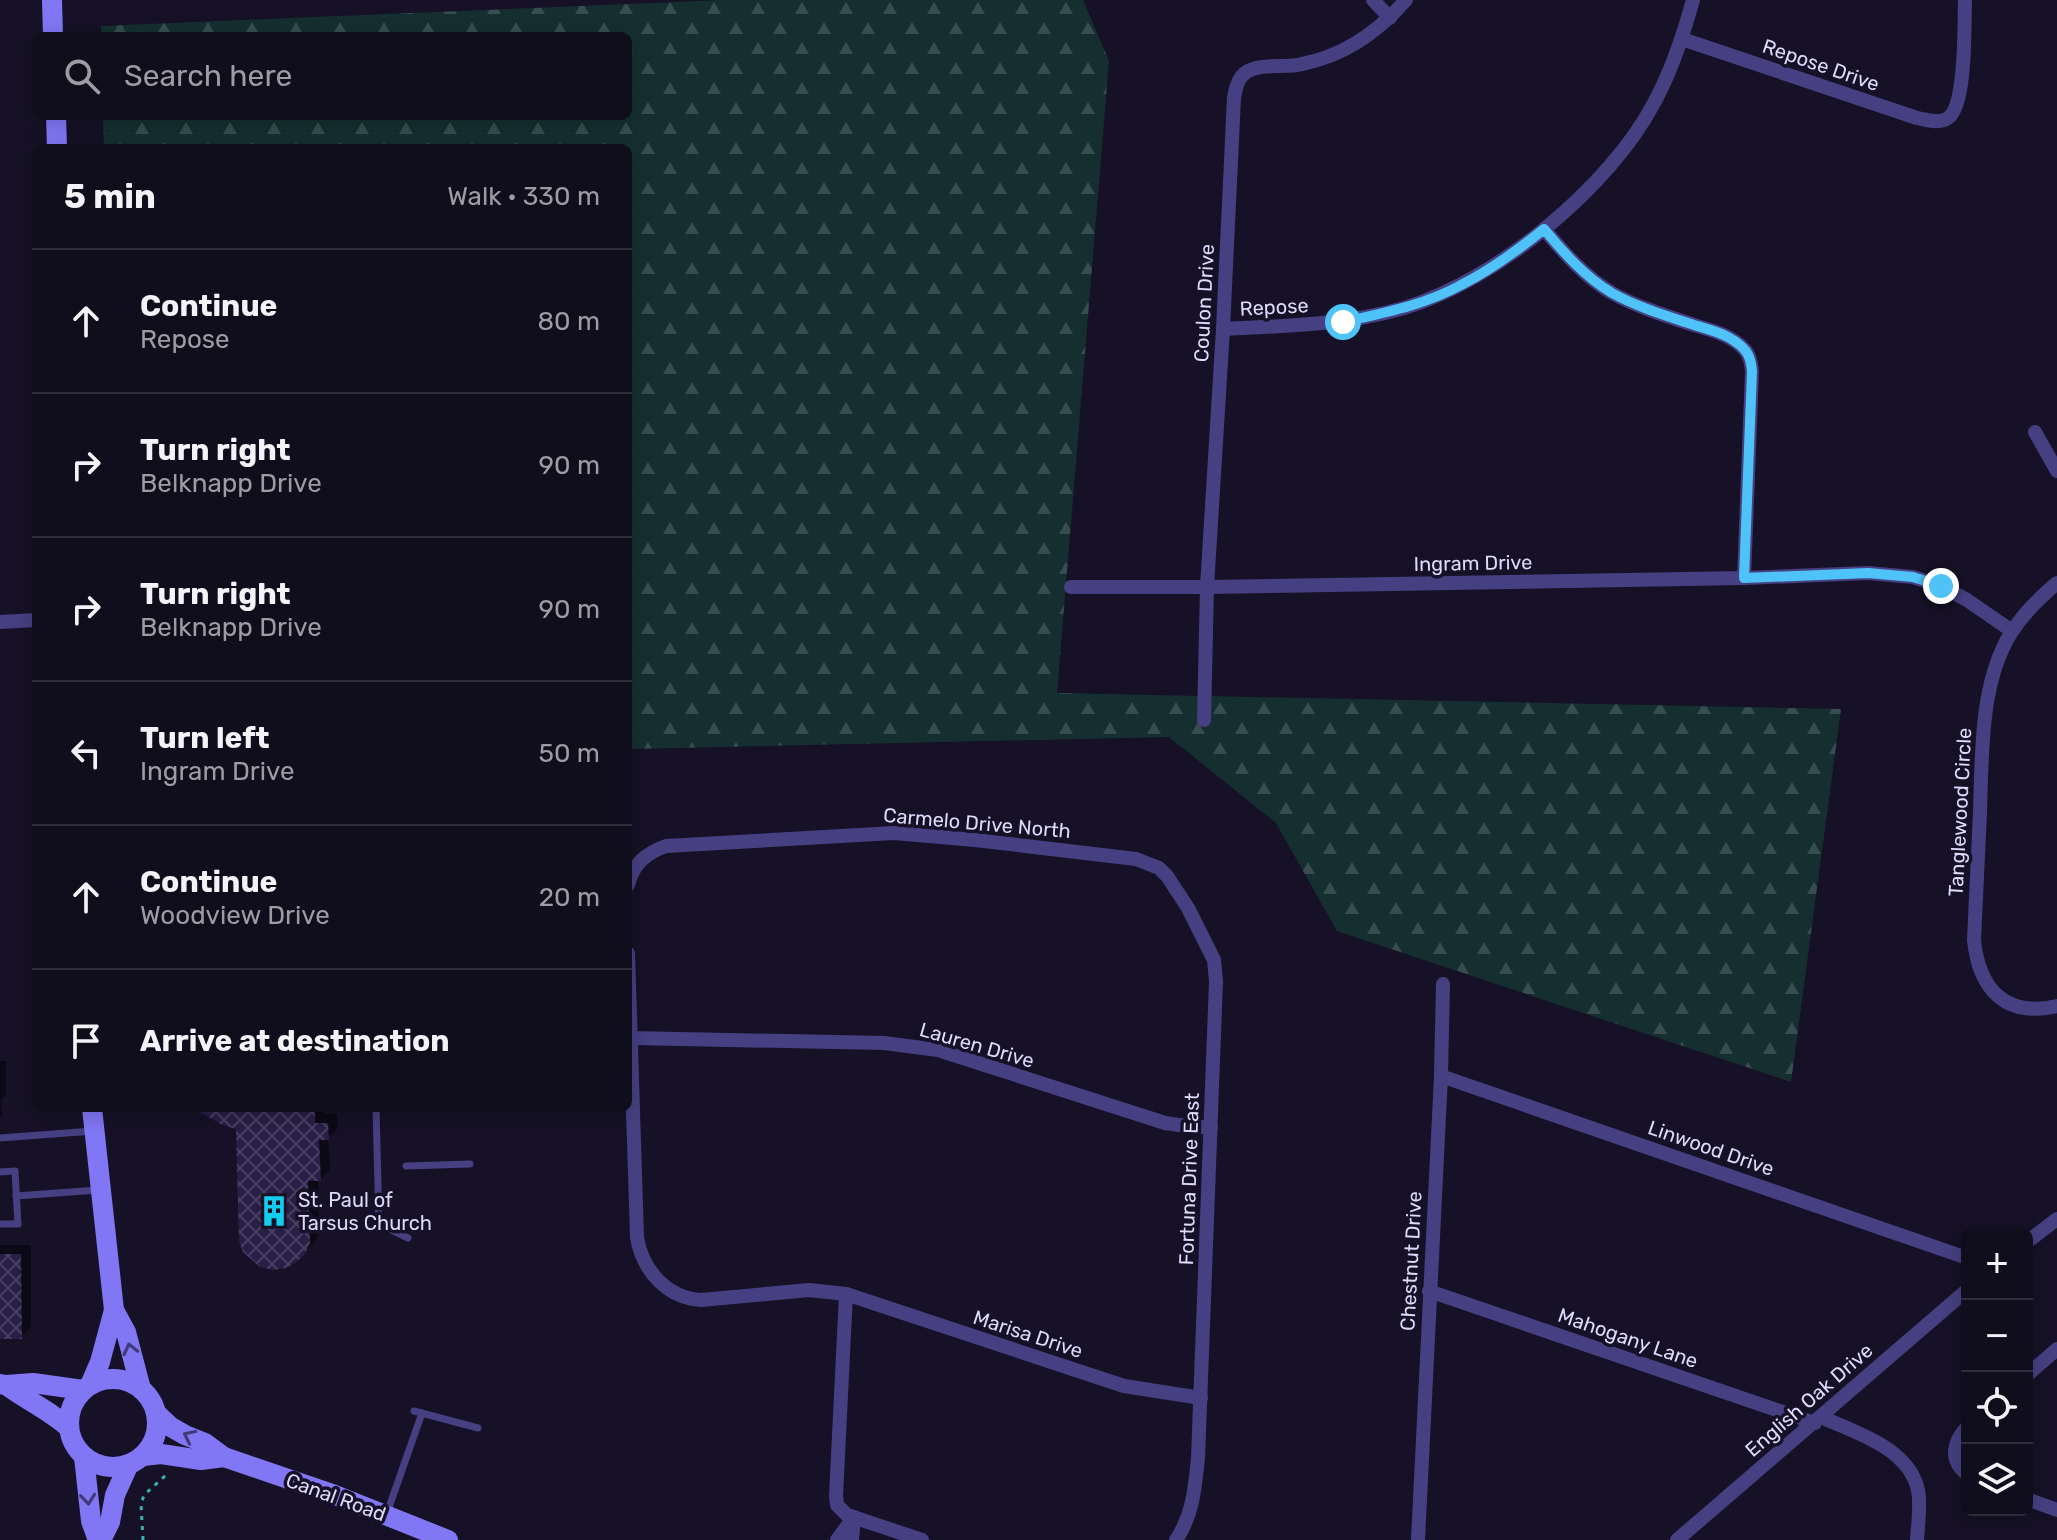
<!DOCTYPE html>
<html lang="en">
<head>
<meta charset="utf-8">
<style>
  :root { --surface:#100d1c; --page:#1e1b29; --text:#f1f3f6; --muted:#9c9ca3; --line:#302d3b }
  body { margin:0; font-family:Rubik,sans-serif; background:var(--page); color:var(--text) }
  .controls { position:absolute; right:24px; bottom:24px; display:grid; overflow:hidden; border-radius:12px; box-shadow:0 4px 20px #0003 }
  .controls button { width:72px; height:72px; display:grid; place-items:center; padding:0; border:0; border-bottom:2px solid var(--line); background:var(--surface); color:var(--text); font:40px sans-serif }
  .stop { position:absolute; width:24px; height:24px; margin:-18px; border:6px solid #4fc3f7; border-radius:50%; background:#fff }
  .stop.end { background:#4fc3f7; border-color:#fff; box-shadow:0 2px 8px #0008 }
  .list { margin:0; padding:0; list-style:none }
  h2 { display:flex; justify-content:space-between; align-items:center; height:104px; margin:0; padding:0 32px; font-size:34px }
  h2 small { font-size:26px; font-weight:400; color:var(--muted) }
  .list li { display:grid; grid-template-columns:52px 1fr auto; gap:24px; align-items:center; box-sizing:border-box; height:144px; padding:0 32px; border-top:2px solid var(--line) }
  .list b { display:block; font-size:30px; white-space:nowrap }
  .list p { margin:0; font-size:26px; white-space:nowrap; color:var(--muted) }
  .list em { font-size:26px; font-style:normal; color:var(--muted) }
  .icon { flex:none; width:44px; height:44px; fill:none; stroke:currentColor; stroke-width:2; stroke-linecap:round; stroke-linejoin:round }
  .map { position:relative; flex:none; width:2057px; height:1540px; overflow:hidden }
  .search { position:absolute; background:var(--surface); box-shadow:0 4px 20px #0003; left:32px; top:32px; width:600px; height:88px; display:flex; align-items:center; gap:20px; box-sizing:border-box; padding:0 28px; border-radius:12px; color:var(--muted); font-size:30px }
  .panel { position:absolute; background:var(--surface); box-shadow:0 4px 20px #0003; left:32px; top:144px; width:600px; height:968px; border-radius:12px }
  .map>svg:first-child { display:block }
</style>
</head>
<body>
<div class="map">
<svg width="2057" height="1540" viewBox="0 0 2057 1540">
  <defs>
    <pattern id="forest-firs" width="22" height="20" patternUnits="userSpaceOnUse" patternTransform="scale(2)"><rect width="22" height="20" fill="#152f30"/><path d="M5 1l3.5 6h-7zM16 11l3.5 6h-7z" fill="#374d4f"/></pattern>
    <pattern id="building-cross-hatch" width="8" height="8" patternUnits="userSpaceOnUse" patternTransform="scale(2)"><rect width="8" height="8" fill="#291f46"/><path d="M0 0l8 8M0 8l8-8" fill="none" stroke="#483f62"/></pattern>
  </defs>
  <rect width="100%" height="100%" fill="#161126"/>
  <!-- forest -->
  <path fill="url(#forest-firs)" d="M723,0H1083L1109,61L1057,693L1841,709L1791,1082L1337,931L1276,823L1169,737L628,749V148H104L103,116H628V36H101V26Z"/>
  <!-- shadow -->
  <g fill="#0007">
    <path d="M0,1061H6V1095L1,1100L2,1116L0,1117Z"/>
    <path d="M208,1108H325V1114H337L338,1128L328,1137L330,1169L320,1179H318L319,1231L315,1242L294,1261L238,1128Z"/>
    <path d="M0,1245H31V1327L21,1337H0Z"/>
  </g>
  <!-- building -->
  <g fill="url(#building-cross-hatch)">
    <path d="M194,1108H315V1123H328L329,1140H319L321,1181H308L310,1243L305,1254L295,1263L286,1268L273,1270L260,1267L243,1252L239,1241L236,1129L222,1125Z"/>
    <path d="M0,1254H21L22,1339H0Z"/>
  </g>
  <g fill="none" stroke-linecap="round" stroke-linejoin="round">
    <!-- path -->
    <path stroke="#39b1b0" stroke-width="3" stroke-dasharray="4 6" stroke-linecap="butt" d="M143,1540L141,1504L144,1495L166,1475"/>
    <!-- lane -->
    <g stroke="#464082" stroke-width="7">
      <path d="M376,1108L379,1224L408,1238"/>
      <path d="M0,1138L93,1131"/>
      <path d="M406,1166L470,1164"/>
      <path d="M0,1172L15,1171L18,1224H0"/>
      <path d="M16,1196L98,1190"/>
      <path d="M414,1411L478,1428"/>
      <path d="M387,1513L422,1413"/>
    </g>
    <!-- street -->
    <g stroke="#464082" stroke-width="14">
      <path d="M1373,0L1390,18"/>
      <path d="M1682,39L1917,118C1927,120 1940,124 1948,118C1967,105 1964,23 1965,0"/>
      <path d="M1544,229C1564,253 1585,277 1612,293C1637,307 1667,316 1694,325C1711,330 1731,335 1744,349C1750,355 1751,363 1752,371L1744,578"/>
      <path d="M1223,329C1284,326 1345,325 1404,308C1497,280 1609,188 1654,103C1672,70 1683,35 1693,0"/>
      <path d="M2035,432L2057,471"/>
      <path d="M2057,583C2040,597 2023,614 2011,633C1980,682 1982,755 1980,812C1978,854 1976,897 1974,940C1979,989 2005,1018 2057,1006"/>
      <path d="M1071,587H1207L1744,578L1868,573L1913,577L1941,586L1967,600L2012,631"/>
      <path d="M0,622L36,620"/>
      <path d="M1204,720L1207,587L1223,329L1234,98C1236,86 1239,73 1253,69C1266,64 1287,68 1302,64C1344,56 1378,32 1406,0"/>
      <path d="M628,885C633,864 646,853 666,846L894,833L975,840L1136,859L1159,868L1167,876L1188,908L1214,960L1216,981L1198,1458C1195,1487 1193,1515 1176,1540"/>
      <path d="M628,953L637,1237C642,1270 667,1298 701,1300L809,1290L846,1294L1124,1386L1201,1398"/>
      <path d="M631,1038L884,1043L938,1050L1165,1123L1193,1127H1211"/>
      <path d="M1441,1076L1967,1258"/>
      <path d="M2027,1242L2057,1219"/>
      <path d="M1429,1291L1815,1423"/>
      <path d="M846,1294L836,1496L837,1505L847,1515L922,1540"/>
      <path d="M2027,1375L2057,1349"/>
      <path d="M1821,1417C1855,1432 1909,1448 1918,1490C1921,1505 1918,1524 1917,1540"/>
      <path d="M1967,1427C1953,1442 1949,1460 1967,1474"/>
      <path d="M2027,1499L2057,1510"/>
      <path d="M837,1540L854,1517L852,1540"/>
      <path d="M1418,1540L1441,1076L1443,984"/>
      <path d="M1677,1540L1967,1290"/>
    </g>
    <!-- secondary -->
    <g stroke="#8177f5" stroke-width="20">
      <path d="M52,0L53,36"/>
      <path d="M56,116L57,148"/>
      <path d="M92,1108L114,1310L126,1332L141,1389"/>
      <circle cx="113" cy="1423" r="44"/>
      <path d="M0,1384L6,1385L33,1383L83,1390"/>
      <path d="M6,1385C26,1400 49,1410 68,1427"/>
      <path d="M90,1385L100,1362L114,1310"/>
      <path d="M156,1413L171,1427L185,1435L205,1443L224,1457L335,1495L448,1540"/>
      <path d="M143,1456L161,1454L201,1460L224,1457"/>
      <path d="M84,1457L91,1521L98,1540"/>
      <path d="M101,1540L110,1522L115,1495L129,1464"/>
    </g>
  </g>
  <!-- one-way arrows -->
  <defs><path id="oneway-chevron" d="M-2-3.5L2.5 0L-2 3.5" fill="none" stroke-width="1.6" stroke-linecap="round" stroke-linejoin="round" transform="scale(2)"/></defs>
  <g stroke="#413a79">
    <use href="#oneway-chevron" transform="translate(130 1349) rotate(-103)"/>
    <use href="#oneway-chevron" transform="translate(189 1436) rotate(-154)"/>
    <use href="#oneway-chevron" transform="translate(88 1499) rotate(84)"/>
  </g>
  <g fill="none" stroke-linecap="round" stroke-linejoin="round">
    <!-- route -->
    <path stroke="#4fc3f7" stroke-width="10" d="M1343,322C1383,313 1425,305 1461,285C1491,270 1518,250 1544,229C1564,253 1585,277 1612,293C1637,307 1667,316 1694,325C1711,330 1731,335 1744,349C1750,355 1751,363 1752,371L1744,578L1868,573L1913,577L1941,586"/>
  </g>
  <!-- icons -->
  <defs>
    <symbol id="building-bare" viewBox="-9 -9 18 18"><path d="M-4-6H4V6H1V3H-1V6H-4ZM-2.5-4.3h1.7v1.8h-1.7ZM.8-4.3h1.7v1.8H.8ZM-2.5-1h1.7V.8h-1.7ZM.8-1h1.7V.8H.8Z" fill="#13cdee" stroke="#161126" stroke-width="2.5" paint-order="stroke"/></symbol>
  </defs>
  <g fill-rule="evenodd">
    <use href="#building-bare" x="252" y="1189" width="44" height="44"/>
  </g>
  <g text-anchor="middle" stroke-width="7" stroke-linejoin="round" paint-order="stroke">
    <!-- street labels -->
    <g font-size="20" fill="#dfd9fc" stroke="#161126">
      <text transform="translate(1821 65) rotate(19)" y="7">Repose Drive</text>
      <text transform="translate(1204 303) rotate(-87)" y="7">Coulon Drive</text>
      <text transform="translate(1274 307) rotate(-3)" y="7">Repose</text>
      <text transform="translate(1473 563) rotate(-1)" y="7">Ingram Drive</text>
      <text transform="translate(1960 812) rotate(-87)" y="7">Tanglewood Circle</text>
      <text transform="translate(977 823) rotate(5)" y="7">Carmelo Drive North</text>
      <text transform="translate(977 1045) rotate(16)" y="7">Lauren Drive</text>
      <text transform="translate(1711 1148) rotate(19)" y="7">Linwood Drive</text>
      <text transform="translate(1189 1179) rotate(-88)" y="7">Fortuna Drive East</text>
      <text transform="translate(1411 1261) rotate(-87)" y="7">Chestnut Drive</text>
      <text transform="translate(1028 1334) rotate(18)" y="7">Marisa Drive</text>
      <text transform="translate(1628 1338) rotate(19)" y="7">Mahogany Lane</text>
      <text transform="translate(1809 1400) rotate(-41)" y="7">English Oak Drive</text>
      <text transform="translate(336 1497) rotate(20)" y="7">Canal Road</text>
    </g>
    <!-- poi labels -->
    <g font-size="20" fill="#dfd9fc" stroke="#161126" text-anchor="start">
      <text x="298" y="1207">St. Paul of<tspan x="298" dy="23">Tarsus Church</tspan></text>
    </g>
  </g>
</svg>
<div class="controls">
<button>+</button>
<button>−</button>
<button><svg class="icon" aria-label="locate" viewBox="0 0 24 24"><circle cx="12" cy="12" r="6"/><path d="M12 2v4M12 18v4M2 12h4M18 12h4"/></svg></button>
<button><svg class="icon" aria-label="layers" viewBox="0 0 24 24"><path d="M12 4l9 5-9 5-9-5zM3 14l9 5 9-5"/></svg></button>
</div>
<div class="stop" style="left:1343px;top:322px"></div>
<div class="stop end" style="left:1941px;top:586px"></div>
<div class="search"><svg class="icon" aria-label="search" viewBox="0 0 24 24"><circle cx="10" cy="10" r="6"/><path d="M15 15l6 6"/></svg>Search here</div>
<section class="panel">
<h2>5 min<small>Walk · 330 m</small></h2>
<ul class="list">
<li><svg class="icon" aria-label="ahead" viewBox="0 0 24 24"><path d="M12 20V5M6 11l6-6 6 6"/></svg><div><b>Continue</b><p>Repose</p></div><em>80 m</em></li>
<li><svg class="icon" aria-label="right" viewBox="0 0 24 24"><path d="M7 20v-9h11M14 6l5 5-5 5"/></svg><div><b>Turn right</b><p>Belknapp Drive</p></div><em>90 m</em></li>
<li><svg class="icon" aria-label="right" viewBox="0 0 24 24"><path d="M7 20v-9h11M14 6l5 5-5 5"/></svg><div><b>Turn right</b><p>Belknapp Drive</p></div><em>90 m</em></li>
<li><svg class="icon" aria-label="left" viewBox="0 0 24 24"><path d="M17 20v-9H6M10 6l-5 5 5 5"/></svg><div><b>Turn left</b><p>Ingram Drive</p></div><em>50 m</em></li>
<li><svg class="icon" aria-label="ahead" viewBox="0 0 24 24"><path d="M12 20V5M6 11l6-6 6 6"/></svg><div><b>Continue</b><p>Woodview Drive</p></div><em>20 m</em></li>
<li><svg class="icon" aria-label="arrive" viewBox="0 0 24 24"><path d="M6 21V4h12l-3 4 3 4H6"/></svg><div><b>Arrive at destination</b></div></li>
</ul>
</section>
</div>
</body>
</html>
